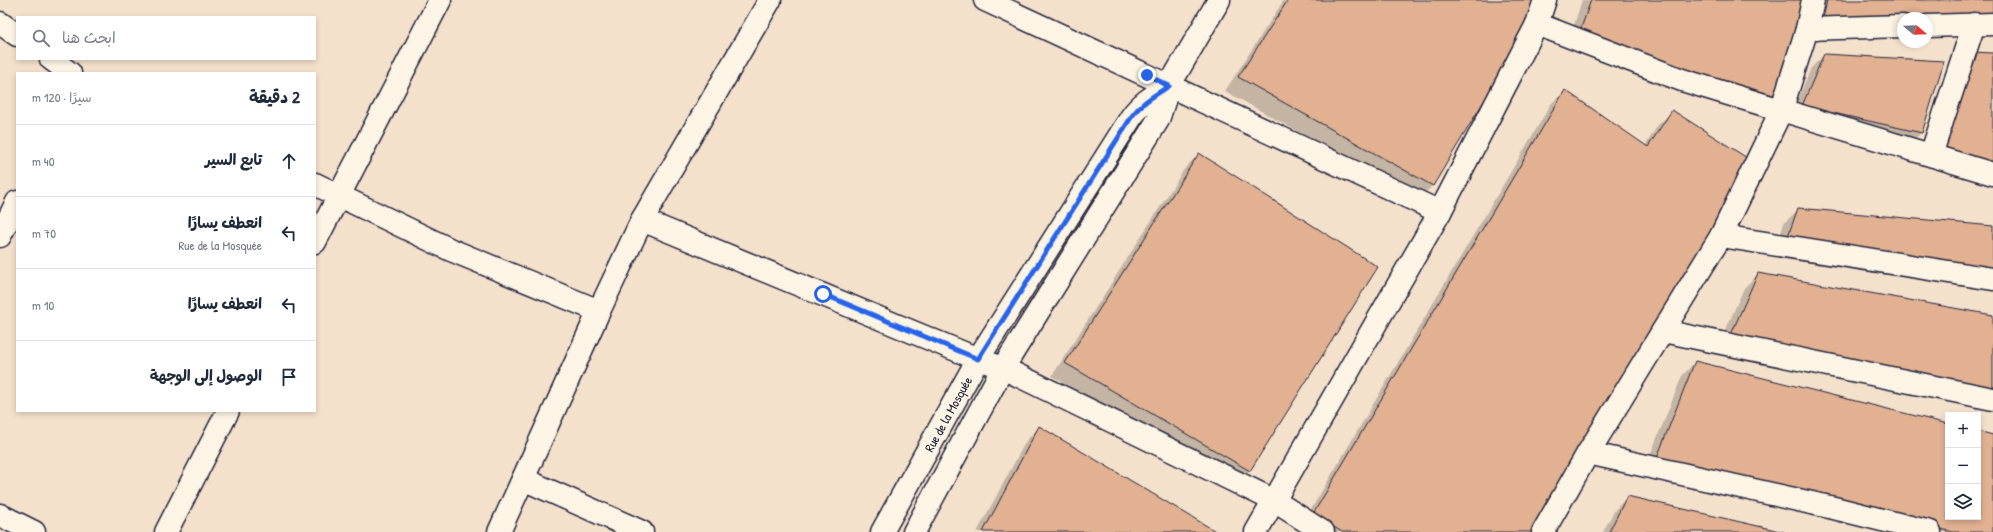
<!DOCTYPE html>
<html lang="ar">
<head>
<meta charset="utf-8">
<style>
  :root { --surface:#fff; --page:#f2f2f3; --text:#1f2937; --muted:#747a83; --line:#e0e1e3 }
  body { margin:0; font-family:"Patrick Hand","Playpen Sans Arabic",sans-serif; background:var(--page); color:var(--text); direction:rtl }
  .controls { position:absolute; right:12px; bottom:12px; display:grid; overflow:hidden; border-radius:0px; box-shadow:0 2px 6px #0003 }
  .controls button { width:36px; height:36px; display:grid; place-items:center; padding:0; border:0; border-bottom:1px solid var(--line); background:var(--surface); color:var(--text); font:20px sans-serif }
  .compass { position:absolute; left:1897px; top:12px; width:36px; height:36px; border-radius:50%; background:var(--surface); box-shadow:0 2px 6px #0003; rotate:109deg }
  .stop { position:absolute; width:12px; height:12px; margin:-9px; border:3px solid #2563eb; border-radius:50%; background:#fff }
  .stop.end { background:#2563eb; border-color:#fff; box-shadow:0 1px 4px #0008 }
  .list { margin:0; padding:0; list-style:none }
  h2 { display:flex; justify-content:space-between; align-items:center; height:52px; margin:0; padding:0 16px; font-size:17px }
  h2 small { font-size:13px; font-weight:400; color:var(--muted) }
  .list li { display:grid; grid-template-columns:26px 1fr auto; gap:12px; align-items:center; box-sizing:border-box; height:72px; padding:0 16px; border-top:1px solid var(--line) }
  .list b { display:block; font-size:15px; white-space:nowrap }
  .list p { margin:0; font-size:13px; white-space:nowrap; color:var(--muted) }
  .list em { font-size:13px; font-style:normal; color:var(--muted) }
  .icon { flex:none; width:22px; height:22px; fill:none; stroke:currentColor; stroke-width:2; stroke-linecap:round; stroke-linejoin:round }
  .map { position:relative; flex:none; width:1993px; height:532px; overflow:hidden; direction:ltr }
  .search { position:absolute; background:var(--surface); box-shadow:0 2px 6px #0003; left:16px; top:16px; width:300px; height:44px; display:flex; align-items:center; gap:10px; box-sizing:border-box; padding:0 14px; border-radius:0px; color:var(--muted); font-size:15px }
  .panel { position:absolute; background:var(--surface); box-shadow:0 2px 6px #0003; left:16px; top:72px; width:300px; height:340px; border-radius:0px; direction:rtl }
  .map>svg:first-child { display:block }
</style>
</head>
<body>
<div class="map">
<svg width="1993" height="532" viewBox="0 0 1993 532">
  <rect width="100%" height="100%" fill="#f4e1cc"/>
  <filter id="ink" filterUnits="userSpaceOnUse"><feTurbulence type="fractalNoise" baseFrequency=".025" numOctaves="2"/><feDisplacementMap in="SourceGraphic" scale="8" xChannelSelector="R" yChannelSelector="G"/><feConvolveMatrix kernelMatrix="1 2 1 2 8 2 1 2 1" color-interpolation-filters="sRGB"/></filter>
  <g filter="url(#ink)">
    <!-- shadow -->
    <g fill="#0003">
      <path d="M1284,0H1535L1433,185L1419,199L1225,91Z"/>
      <path d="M1582,0H1806L1764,112L1662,87L1567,47Z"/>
      <path d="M1817,0H1993L1927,18H1903L1811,32Z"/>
      <path d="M1824,55L1921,133L1907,146L1790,119L1811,68Z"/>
      <path d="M1565,91L1645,146L1658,125L1672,112L1537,532H1306L1300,528L1551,104Z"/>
      <path d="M1199,154L1376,268L1249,471L1236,484L1052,376L1185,168Z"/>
      <path d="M1798,210L1993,227V290L1774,253L1784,223Z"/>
      <path d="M1758,274L1993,316L1716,352L1744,288Z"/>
      <path d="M1695,362L1948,425V517H1978V432L1993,436V532H1885L1643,473L1682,376Z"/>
      <path d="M1039,427L1216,532H977L1026,441Z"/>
      <path d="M1627,497L1780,532H1603L1614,511Z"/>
    </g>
    <!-- building -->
    <g fill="#e1b192" stroke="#22223b">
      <path d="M1288,0H1537L1514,51L1433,186L1238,77Z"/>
      <path d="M1591,0H1809L1779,99L1676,74L1579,34Z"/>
      <path d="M1827,0H1993V16L1823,19Z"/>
      <path d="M1972,52L1993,53V162L1940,147Z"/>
      <path d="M1824,54L1944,61L1922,133L1802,106Z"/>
      <path d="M1565,90L1648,147L1672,110L1752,161L1538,532H1342L1313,514Z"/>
      <path d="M1199,153L1378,267L1250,471L1065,363Z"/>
      <path d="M1798,208L1993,226V274L1787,239Z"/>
      <path d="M1758,273L1993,315V393L1729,339Z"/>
      <path d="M1695,361L1948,424V517H1978V431L1993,435V532H1953L1656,460Z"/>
      <path d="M1039,426L1217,532H983Z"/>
      <path d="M1627,496L1784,532H1609Z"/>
    </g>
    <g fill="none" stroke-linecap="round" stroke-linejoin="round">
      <defs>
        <g id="street">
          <path d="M985,0L1440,212"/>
          <path d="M1537,24L1682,80L1993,174"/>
          <path d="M1927,26L1993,24"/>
          <path d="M1807,29L1903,26"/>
          <path d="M1931,155L1974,24"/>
          <path d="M642,220L770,0"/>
          <path d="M0,236L17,202"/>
          <path d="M1721,236L1993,279"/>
          <path d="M315,242L440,0"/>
          <path d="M1663,331L1993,399"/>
          <path d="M1588,453L1834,508L1930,532"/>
          <path d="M523,479L642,532"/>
          <path d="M0,515L34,532"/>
          <path d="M166,532L228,411"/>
          <path d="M499,532L599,311"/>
          <path d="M1256,532L1440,212L1537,24L1545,0"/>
          <path d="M1543,532L1588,453L1721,236L1781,111L1807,29L1813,0"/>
        </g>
        <g id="secondary">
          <path d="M0,23L17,35"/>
          <path d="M51,59L70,73"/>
          <path d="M315,184L451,250L599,311L642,220L978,359L1003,368L1273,500L1323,532"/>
          <path d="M882,532L978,359L1132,116C1142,102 1155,95 1169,86"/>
          <path d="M914,532L1003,368L1158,120L1169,86L1219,0"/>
        </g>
      </defs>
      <!-- street casing -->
      <use href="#street" stroke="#22223b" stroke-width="25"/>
      <!-- secondary casing -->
      <use href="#secondary" stroke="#22223b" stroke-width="25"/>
      <!-- street -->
      <use href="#street" stroke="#fcf5e5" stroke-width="22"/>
      <!-- secondary -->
      <use href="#secondary" stroke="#fcf5e5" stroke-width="22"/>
    </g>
  </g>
  <g fill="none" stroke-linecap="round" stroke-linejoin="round" filter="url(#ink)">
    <!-- route -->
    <path stroke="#2563eb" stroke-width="5" d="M823,294L978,359L1132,116C1142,102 1155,95 1169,86L1147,75"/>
  </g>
  <g text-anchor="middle" stroke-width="3.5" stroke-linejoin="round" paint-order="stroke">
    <!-- street labels -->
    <g font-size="13" fill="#22223b" stroke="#fcf5e5">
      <text transform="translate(948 414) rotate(-61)" y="5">Rue de la Mosquée</text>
    </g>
  </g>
</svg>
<div class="controls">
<button>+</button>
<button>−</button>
<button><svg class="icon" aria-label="layers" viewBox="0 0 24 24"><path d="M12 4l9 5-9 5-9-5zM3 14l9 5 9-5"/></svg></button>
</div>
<svg class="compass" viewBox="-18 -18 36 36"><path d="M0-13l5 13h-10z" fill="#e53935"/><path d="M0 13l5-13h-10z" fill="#747a83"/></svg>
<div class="stop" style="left:823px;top:294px"></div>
<div class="stop end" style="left:1147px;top:75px"></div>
<div class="search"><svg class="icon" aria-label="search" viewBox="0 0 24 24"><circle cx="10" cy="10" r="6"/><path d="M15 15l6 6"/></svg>ابحث هنا</div>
<section class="panel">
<h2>2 دقيقة<small>سيرًا · 120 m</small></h2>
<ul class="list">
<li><svg class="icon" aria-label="ahead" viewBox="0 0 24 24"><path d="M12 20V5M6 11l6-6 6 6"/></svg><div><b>تابع السير</b></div><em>40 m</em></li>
<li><svg class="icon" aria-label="left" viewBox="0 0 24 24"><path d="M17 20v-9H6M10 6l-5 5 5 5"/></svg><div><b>انعطف يسارًا</b><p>Rue de la Mosquée</p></div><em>70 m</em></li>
<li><svg class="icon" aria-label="left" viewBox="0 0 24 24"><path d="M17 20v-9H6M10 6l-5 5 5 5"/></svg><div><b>انعطف يسارًا</b></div><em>10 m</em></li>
<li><svg class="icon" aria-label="arrive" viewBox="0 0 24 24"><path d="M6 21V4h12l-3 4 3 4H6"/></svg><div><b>الوصول إلى الوجهة</b></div></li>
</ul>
</section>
</div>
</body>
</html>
